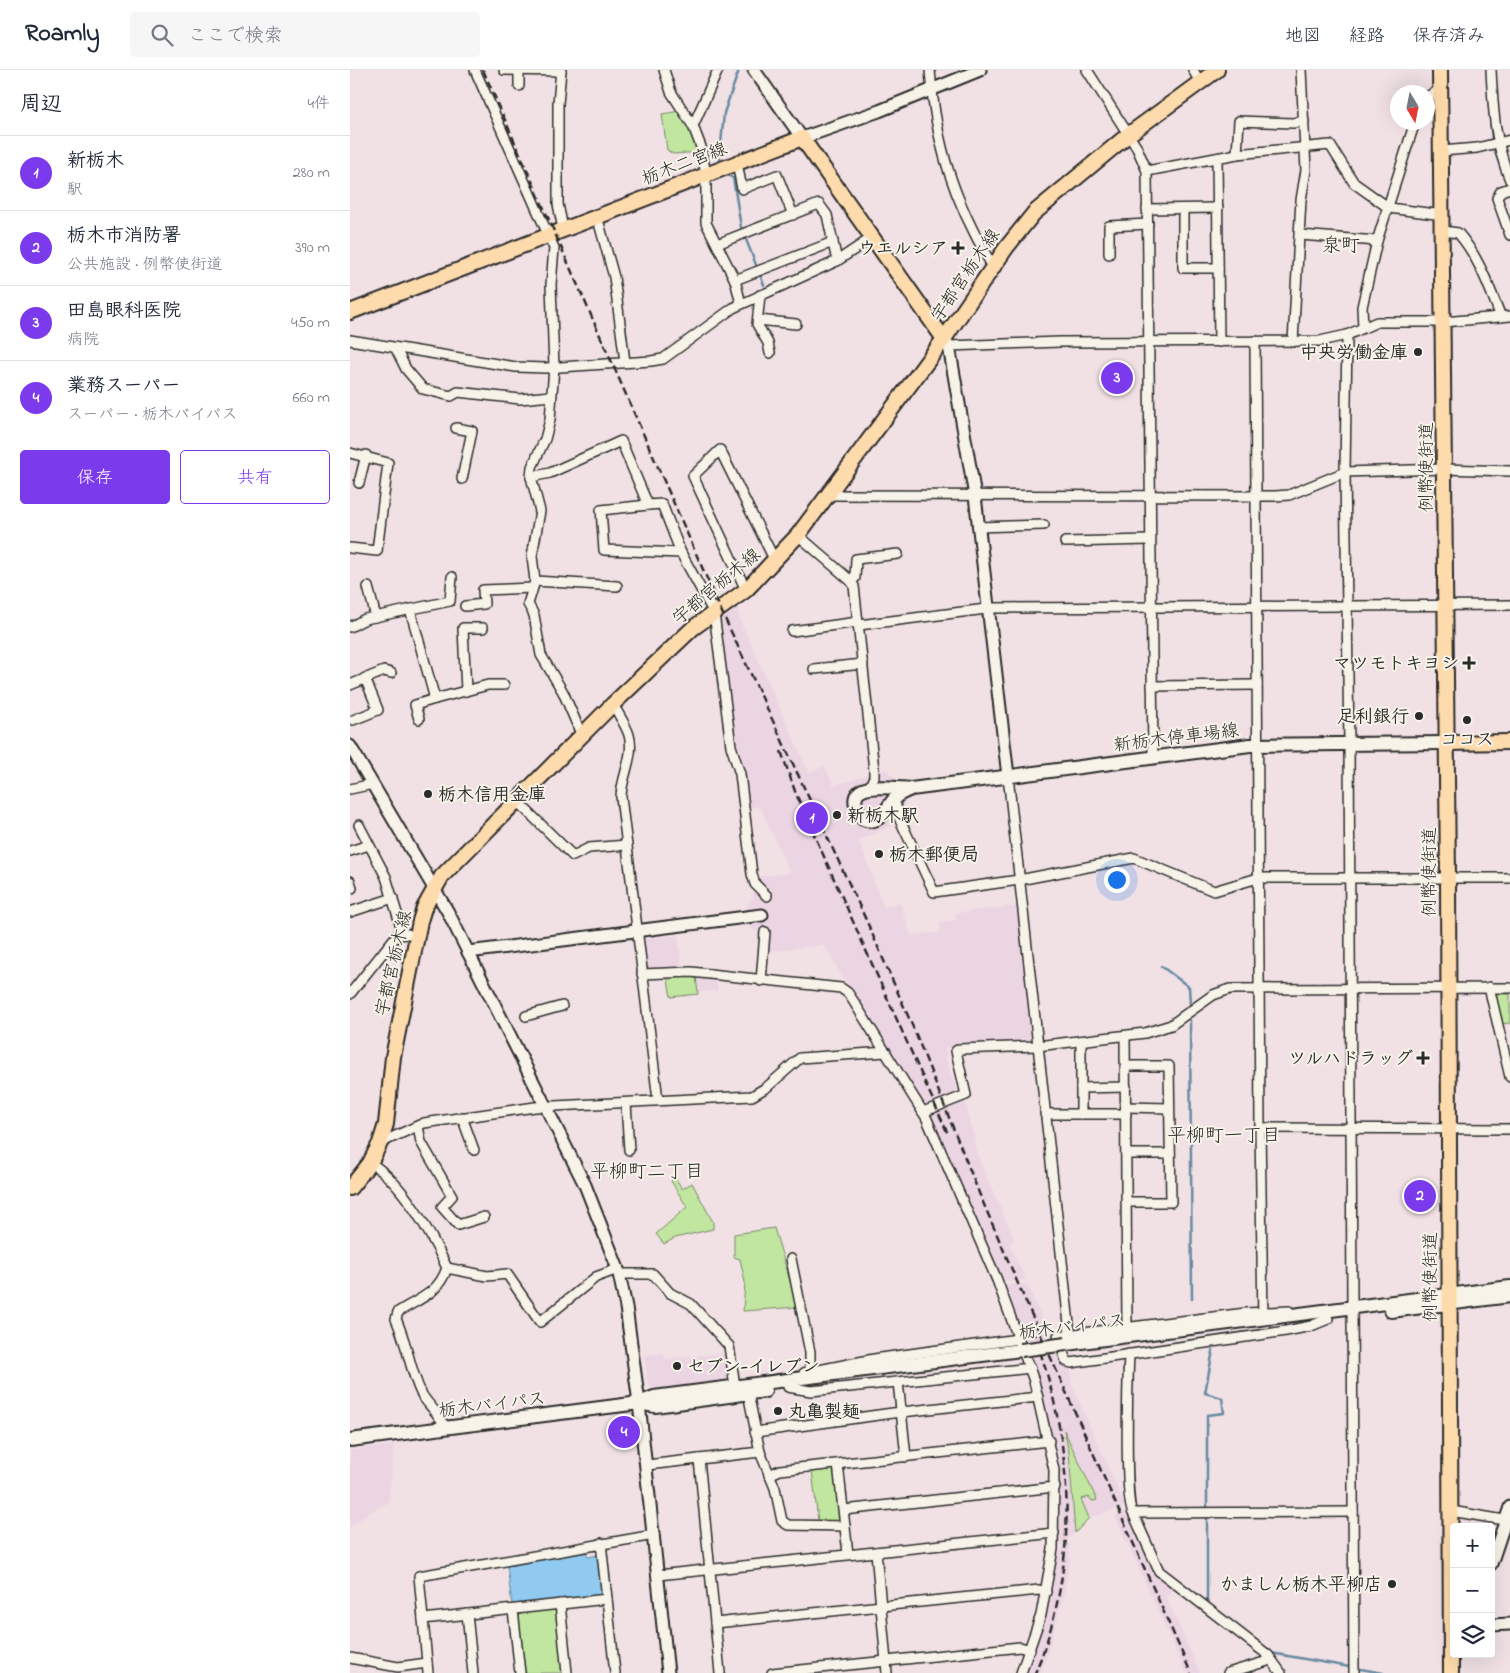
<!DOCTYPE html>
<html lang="ja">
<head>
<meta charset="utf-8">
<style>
  :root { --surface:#fff; --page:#f6f6f7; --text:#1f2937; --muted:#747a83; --line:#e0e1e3; --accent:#7c3aed }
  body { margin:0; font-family:"Indie Flower","Klee One",sans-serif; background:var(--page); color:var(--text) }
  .controls { position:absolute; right:15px; bottom:15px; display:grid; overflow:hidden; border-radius:5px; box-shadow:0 5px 20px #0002 }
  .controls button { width:45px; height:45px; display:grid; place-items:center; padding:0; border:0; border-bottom:1px solid var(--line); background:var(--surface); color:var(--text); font:25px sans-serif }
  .compass { position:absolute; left:1040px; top:15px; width:45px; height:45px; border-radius:50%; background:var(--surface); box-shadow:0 5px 20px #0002; rotate:170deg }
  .you { position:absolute; left:766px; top:809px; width:18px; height:18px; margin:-12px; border:4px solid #fff; border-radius:50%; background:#1a73e8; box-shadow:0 0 0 8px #1a73e833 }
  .badge { display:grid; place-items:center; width:32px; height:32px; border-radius:50%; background:var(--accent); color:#fff; font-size:16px; font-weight:700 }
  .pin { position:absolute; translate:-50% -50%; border:2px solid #fff; box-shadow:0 1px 5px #0006 }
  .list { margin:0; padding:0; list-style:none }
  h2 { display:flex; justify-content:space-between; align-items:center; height:65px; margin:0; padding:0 20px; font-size:21px }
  h2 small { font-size:16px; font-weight:400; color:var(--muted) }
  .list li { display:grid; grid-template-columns:32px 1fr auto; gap:15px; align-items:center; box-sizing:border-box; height:75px; padding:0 20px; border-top:1px solid var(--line) }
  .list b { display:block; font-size:19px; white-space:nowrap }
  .list p { margin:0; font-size:16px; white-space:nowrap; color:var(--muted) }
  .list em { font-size:16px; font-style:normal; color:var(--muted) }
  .actions { display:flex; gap:10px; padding:15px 20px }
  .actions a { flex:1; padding:11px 0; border:1px solid var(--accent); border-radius:5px; text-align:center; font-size:18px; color:var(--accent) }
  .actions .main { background:var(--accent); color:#fff }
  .icon { flex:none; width:28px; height:28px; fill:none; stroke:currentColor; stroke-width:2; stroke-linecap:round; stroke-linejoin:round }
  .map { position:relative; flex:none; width:1160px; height:1603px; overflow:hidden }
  header { display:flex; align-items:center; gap:30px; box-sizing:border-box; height:70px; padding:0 25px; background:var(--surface); border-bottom:1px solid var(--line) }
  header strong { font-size:24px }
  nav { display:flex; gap:28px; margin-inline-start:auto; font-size:18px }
  .search { width:350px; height:45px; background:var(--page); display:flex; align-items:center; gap:12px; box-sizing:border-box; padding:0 18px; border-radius:5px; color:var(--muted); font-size:19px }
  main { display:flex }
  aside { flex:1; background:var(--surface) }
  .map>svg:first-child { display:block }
</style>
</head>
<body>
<header>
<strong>Roamly</strong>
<div class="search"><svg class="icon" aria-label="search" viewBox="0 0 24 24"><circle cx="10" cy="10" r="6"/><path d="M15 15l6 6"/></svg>ここで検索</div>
<nav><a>地図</a><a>経路</a><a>保存済み</a></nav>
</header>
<main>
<aside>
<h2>周辺<small>4件</small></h2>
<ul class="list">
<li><span class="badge">1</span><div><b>新栃木</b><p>駅</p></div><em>280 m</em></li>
<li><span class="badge">2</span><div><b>栃木市消防署</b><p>公共施設 · 例幣使街道</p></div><em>390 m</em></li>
<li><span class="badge">3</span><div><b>田島眼科医院</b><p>病院</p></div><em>450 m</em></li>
<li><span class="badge">4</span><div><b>業務スーパー</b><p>スーパー · 栃木バイパス</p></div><em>660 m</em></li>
</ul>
<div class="actions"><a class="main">保存</a><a>共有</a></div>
</aside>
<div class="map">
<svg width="1160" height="1603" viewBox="0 0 1160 1603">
  <rect width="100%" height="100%" fill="#f1e1e5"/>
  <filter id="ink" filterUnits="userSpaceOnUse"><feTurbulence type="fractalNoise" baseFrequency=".02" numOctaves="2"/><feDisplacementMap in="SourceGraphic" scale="10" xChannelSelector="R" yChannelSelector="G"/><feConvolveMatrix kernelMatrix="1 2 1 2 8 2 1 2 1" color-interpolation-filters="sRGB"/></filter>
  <g filter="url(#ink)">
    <!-- built -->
    <g fill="#ecd5e3">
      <path d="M387,536L390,550L459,702L475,696L484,716L535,699L549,711H552L556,729L548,753L509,771L534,837L550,832L561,865L590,862L589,852L606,850L605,843L667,836L682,971L679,973L595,978L598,995L609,1025L574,1037L502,923L474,875L415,882V876L408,873L407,863L399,857V841L396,836L403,828L402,824H404L408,813L405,807L440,803L410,737H398L393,699L385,677L368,545Z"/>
      <path d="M328,865L332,898L297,900L294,898L292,869Z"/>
      <path d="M346,906L367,909V921L348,922Z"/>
      <path d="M615,1029L630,1092L665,1170L659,1173L676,1210L651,1211L579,1042Z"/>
      <path d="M677,1214L714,1297H720L722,1315L775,1435V1437L741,1447L712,1474L707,1471V1390L683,1293L676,1274L670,1265L653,1215Z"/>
      <path d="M314,1283L315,1289L377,1283L382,1310L305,1320L298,1314L294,1285Z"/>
      <path d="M44,1375L39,1432L18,1443L0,1458V1380Z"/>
      <path d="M777,1442L781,1444L805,1500L825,1518L816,1526L850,1603H836L765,1446Z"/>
      <path d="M719,1474L720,1489L713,1528L698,1582L690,1603H675L690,1560L705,1486Z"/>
    </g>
    <!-- green -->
    <g fill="#c1e6a0" stroke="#768866">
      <path d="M330,41L342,57L350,82L323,84L317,80L312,44Z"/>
      <path d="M317,905L346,906L348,924L321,927Z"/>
      <path d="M1144,924H1160V953L1152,954Z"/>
      <path d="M325,1107L332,1119L342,1113L363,1152V1159L325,1168L314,1174L306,1164L337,1137L321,1111Z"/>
      <path d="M424,1158L448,1237L393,1241L395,1212L390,1189L384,1187V1164Z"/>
      <path d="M714,1360L747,1430L742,1431L739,1427L731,1429L739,1448L725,1463L719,1382Z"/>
      <path d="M482,1398L486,1401L491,1448L488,1452L468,1451L462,1400Z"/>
      <path d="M202,1539L208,1542L214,1603H174L168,1547L172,1543Z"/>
    </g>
    <!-- water -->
    <path fill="#91caf0" stroke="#688aa1" d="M236,1482L238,1487L248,1485L253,1522L249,1526L162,1535L157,1496Z"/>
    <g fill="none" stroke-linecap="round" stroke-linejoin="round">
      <!-- stream -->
      <g stroke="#688aa1" stroke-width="2.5">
        <path d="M1139,35L1142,72"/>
        <path d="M1143,77L1158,116"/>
        <path d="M369,95L374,43L389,0"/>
        <path d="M375,104L383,108L391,157L414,215"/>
        <path d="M811,896L839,917L840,934"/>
        <path d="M840,950L842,1229"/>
        <path d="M857,1440V1345L874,1343L872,1328L855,1323L863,1280"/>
        <path d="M857,1445V1535"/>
        <path d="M921,1583L1033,1603"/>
      </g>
      <defs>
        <g id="minor">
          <path d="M125,0L204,178L201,215L204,297L200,350L195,369L182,397L181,407L190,441L182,486L185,511L178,534L184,545L191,585L213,622L232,666"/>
          <path d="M154,0L211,1"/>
          <path d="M169,0V16"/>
          <path d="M211,0L208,34V134L213,159"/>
          <path d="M314,0L321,22L343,56L351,77L356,105V153L385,210L391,234"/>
          <path d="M580,0C586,77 604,131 643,197"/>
          <path d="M737,0L787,78L797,101L803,688"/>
          <path d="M843,0L850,12"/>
          <path d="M1141,0C1143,39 1145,74 1160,110"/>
          <path d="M1078,26L1090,20"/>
          <path d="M343,56L368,0"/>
          <path d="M1092,81L1127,78L1160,70"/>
          <path d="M887,84L889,51L943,53L954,51"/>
          <path d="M867,88L869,272"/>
          <path d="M387,93L392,119L427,105L443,145"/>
          <path d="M797,101L887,84L980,75L1004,113L1039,138L1093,145"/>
          <path d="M1160,118L1151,121L1147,128L1160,165"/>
          <path d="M797,139L868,138"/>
          <path d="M833,139V198H868"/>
          <path d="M247,146L264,207L275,292"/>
          <path d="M1093,161L1108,163C1129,187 1139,217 1151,247"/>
          <path d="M950,165L1027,171"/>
          <path d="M367,174L469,134L477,145L487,191"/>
          <path d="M759,184V156L798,154"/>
          <path d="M385,210L483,172"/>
          <path d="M410,225L407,254L418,273L420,283"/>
          <path d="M408,250L446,254"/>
          <path d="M1013,257L1012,237L1027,171L1065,52"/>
          <path d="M997,265L995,402L999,674L1004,1603"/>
          <path d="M0,270L166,297L195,298L301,291L313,289L383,238L487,191L523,167"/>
          <path d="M905,271L910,1058L913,1249"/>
          <path d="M943,272L951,130L956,100L951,0"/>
          <path d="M599,276L710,272L970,271L997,265L1027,252H1094L1160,246"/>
          <path d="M46,279L56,299L73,319L101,326L108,322L170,329L201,326"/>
          <path d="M106,358L122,361L112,409"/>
          <path d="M0,383L38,393L27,481L0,478"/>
          <path d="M181,407L200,403L271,371L298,435L312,434L331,483"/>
          <path d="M9,413L16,385"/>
          <path d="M480,425L925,426L939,425L995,402L1094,399L1160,401"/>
          <path d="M298,435L251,440L254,480L331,483L364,543L381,676L390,704L402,804L405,814L417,826"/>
          <path d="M628,457L694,455"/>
          <path d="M448,465L501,511L504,516L524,700V707L519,718"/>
          <path d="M715,472L800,470"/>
          <path d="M185,511L267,516"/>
          <path d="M501,511L505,508L506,489L548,484"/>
          <path d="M18,517L26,547"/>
          <path d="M396,520L343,406L370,380L425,491"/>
          <path d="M115,536L134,534L133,520L182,518"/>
          <path d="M60,539L85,629L65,635L69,649"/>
          <path d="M509,555L644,538L1160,535"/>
          <path d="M0,557L15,549L100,531L102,507"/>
          <path d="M442,561L508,552"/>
          <path d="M464,599L513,594"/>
          <path d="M0,615L34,601L41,603"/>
          <path d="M802,616L907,615"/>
          <path d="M116,621L113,558H133"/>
          <path d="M85,629L138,615H154"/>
          <path d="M263,634C268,644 276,655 279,665C285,685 271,708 271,727L308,1030"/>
          <path d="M3,650L28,640L15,608"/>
          <path d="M658,706L720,1263"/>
          <path d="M0,719L23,714"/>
          <path d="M544,729L550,750L584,822L669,810L784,788L864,821L908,808H1160"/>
          <path d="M167,731L223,786L239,778L277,775"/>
          <path d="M9,755L36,807L53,863"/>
          <path d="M0,781L19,775"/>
          <path d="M0,811L2,818H0"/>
          <path d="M0,842L43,828"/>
          <path d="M292,904L341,902L491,918L498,923L504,932L576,1047L647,1210L684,1311L704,1400L703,1479L691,1545L671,1603"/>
          <path d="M411,911L415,862"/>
          <path d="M1139,917L1160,1007"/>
          <path d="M0,924L47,865L58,864"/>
          <path d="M176,946L212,936"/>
          <path d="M775,966L777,1256"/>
          <path d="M731,971V1044"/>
          <path d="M776,996H819L821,1132H777"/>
          <path d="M731,1018L776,1017"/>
          <path d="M276,1033L279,1080"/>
          <path d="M776,1037L819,1038"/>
          <path d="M573,1042L616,1025L606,981L609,979L687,976L795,963L821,955L863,925L880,919L1160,918"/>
          <path d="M695,1044H776"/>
          <path d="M112,1047L124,1080"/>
          <path d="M68,1056L71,1072L102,1126L92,1137L108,1155L134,1147"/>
          <path d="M910,1058L1160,1059"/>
          <path d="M30,1073L74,1053L185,1037L402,1026L417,1017L450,988L536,982"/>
          <path d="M776,1084H820"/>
          <path d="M20,1093C51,1110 82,1165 97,1198C88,1224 70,1228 48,1242L46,1249C57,1273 60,1300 71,1323C78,1336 90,1343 95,1358"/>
          <path d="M441,1189L460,1282V1301"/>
          <path d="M97,1198L137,1206L157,1204L190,1252L246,1207L268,1199"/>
          <path d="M269,1204H303L320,1223L341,1234L379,1276L385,1316"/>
          <path d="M939,1241L896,1243L708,1266L716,1291L721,1293L936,1261L961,1256L978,1249"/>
          <path d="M779,1284C778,1305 774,1434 783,1443L1003,1442"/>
          <path d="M454,1303L524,1289L668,1269"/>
          <path d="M548,1312L556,1387"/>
          <path d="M438,1317L461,1321L681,1298"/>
          <path d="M398,1323L410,1382L425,1418L432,1451L438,1455L495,1456"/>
          <path d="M405,1362L543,1343L688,1327"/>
          <path d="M349,1389L370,1603"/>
          <path d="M488,1394L498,1484"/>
          <path d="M297,1395L410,1382"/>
          <path d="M419,1405L430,1400L699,1371"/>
          <path d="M494,1440L705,1417"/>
          <path d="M1101,1441L1160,1451"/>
          <path d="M783,1443L809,1501L918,1585L931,1603"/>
          <path d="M251,1473L265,1603"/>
          <path d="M526,1482L537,1603"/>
          <path d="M308,1505L704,1463"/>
          <path d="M210,1534L217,1603"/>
          <path d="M163,1540L170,1603"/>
          <path d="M117,1544L123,1603"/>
          <path d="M73,1549L257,1529"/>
          <path d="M365,1553L689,1520L696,1522"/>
          <path d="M0,1588L48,1597L77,1593"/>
          <path d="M78,1603L69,1506L304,1465"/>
          <path d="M422,1603L670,1577L680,1580"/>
          <path d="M878,1603L921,1590"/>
        </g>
        <g id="tertiary">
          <path d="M404,0L452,68L529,41L630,0"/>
          <path d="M594,269L599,276L625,426L658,706"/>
          <path d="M0,676L98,842L235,1115L268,1199L276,1237L289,1333L318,1603"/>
          <path d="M118,882L412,845"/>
          <path d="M1141,1494L1160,1437"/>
          <path d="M1141,1555L1160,1554"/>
        </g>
        <g id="secondary">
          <path d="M561,719C556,721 551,723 547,726C537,735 531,757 513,749C510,745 508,740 506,735C499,709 549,719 561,719L900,675L1096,673"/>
          <path d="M1041,1241L1160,1226"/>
          <path d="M716,1274L1160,1217"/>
          <path d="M289,1333L305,1336L415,1321"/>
          <path d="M0,1370L289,1333L304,1327L671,1280"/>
        </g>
        <g id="primary">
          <path d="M1090,0L1098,808L1101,1603"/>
          <path d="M0,242L452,68L594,269"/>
          <path d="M1096,673L1160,672"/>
          <path d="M0,1118L20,1093L30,1073L36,1054L43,987L70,851L74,838L92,806L263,634L343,558L396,520L448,465L594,269L656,178L684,143L778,65L867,0"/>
        </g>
      </defs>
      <!-- minor casing -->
      <use href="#minor" stroke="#2b2b2b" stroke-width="12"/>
      <!-- tertiary casing -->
      <use href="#tertiary" stroke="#2b2b2b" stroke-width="15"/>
      <!-- secondary casing -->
      <use href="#secondary" stroke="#2b2b2b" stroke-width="16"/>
      <!-- primary casing -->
      <use href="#primary" stroke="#2b2b2b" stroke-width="18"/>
      <!-- minor -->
      <use href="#minor" stroke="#f7f3e8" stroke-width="9"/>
      <!-- tertiary -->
      <use href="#tertiary" stroke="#f7f3e8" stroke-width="11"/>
      <!-- secondary -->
      <use href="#secondary" stroke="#f7f3e8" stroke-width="12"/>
      <!-- primary -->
      <use href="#primary" stroke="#fedbac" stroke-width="14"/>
      <!-- rail -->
      <g stroke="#2b2b2b" stroke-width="2.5" stroke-dasharray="8 4" stroke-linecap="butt">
        <path d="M133,0L370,538L517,852L565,962L629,1123L672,1223L841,1603"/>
        <path d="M431,681L446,724L598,1064"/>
        <path d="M682,1259C724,1369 731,1494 685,1603"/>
      </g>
      <defs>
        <path id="secondary-bridge" d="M671,1280L716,1274"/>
      </defs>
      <!-- secondary-bridge casing -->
      <use href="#secondary-bridge" stroke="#2b2b2b" stroke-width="16" stroke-linecap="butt"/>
      <!-- secondary-bridge -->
      <use href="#secondary-bridge" stroke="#f7f3e8" stroke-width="12"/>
    </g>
  </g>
  <!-- markers -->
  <g fill="#2b2b2b" stroke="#f7f3e8" stroke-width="2">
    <path d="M605.5 170.5h5v5h5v5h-5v5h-5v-5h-5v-5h5z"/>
    <circle cx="1068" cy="282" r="5"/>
    <path d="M1116.5 585.5h5v5h5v5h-5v5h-5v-5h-5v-5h5z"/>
    <circle cx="1069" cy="646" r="5"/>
    <circle cx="1117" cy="650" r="5"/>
    <circle cx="78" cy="724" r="5"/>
    <circle cx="487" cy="745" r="5"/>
    <circle cx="529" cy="784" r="5"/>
    <path d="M1070.5 980.5h5v5h5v5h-5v5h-5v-5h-5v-5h5z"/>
    <circle cx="327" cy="1296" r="5"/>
    <circle cx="428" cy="1341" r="5"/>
    <circle cx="1042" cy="1514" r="5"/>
  </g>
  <g text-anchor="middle" stroke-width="4" stroke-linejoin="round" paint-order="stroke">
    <!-- street labels -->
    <g font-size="18" fill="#2b2b2b" stroke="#f7f3e8">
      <text transform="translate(334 93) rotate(-21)" y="6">栃木二宮線</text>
      <text transform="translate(615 205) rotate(-56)" y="6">宇都宮栃木線</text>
      <text transform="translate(1076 397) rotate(-90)" y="6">例幣使街道</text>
      <text transform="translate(366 516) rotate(-40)" y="6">宇都宮栃木線</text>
      <text transform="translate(826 667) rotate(-7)" y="6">新栃木停車場線</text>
      <text transform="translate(1079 802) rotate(-90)" y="6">例幣使街道</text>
      <text transform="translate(43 893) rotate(-77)" y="6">宇都宮栃木線</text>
      <text transform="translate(1080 1207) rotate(-90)" y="6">例幣使街道</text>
      <text transform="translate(722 1256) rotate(-7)" y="6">栃木バイパス</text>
      <text transform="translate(142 1334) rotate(-7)" y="6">栃木バイパス</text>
    </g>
    <!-- poi labels -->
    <g font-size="18" font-weight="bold" fill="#2b2b2b" stroke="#f7f3e8" text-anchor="end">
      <text x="598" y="184">ウエルシア</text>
      <text x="1058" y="288">中央労働金庫</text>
      <text x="1109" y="599">マツモトキヨシ</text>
      <text x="1059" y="652">足利銀行</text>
      <text x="1117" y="675" text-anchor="middle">ココス</text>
      <text x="88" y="730" text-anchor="start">栃木信用金庫</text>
      <text x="497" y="751" text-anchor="start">新栃木駅</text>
      <text x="539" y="790" text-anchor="start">栃木郵便局</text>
      <text x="1063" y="994">ツルハドラッグ</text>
      <text x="337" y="1302" text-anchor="start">セブン-イレブン</text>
      <text x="438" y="1347" text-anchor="start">丸亀製麺</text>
      <text x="1032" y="1520">かましん栃木平柳店</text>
    </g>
    <!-- neighbourhood labels -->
    <g font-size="19" fill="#2b2b2b" stroke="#f7f3e8">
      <text x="991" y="181">泉町</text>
      <text x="874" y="1071">平柳町一丁目</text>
      <text x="297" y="1107">平柳町二丁目</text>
    </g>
  </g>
</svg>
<div class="controls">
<button>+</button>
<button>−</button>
<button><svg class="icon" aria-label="layers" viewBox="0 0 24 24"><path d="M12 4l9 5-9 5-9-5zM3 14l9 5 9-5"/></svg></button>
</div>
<svg class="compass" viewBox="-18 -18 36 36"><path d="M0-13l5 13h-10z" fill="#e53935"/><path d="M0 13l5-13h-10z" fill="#747a83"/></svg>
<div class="you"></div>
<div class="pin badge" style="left:462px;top:748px">1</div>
<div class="pin badge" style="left:1070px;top:1126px">2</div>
<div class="pin badge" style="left:767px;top:308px">3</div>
<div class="pin badge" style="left:274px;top:1362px">4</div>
</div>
</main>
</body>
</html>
